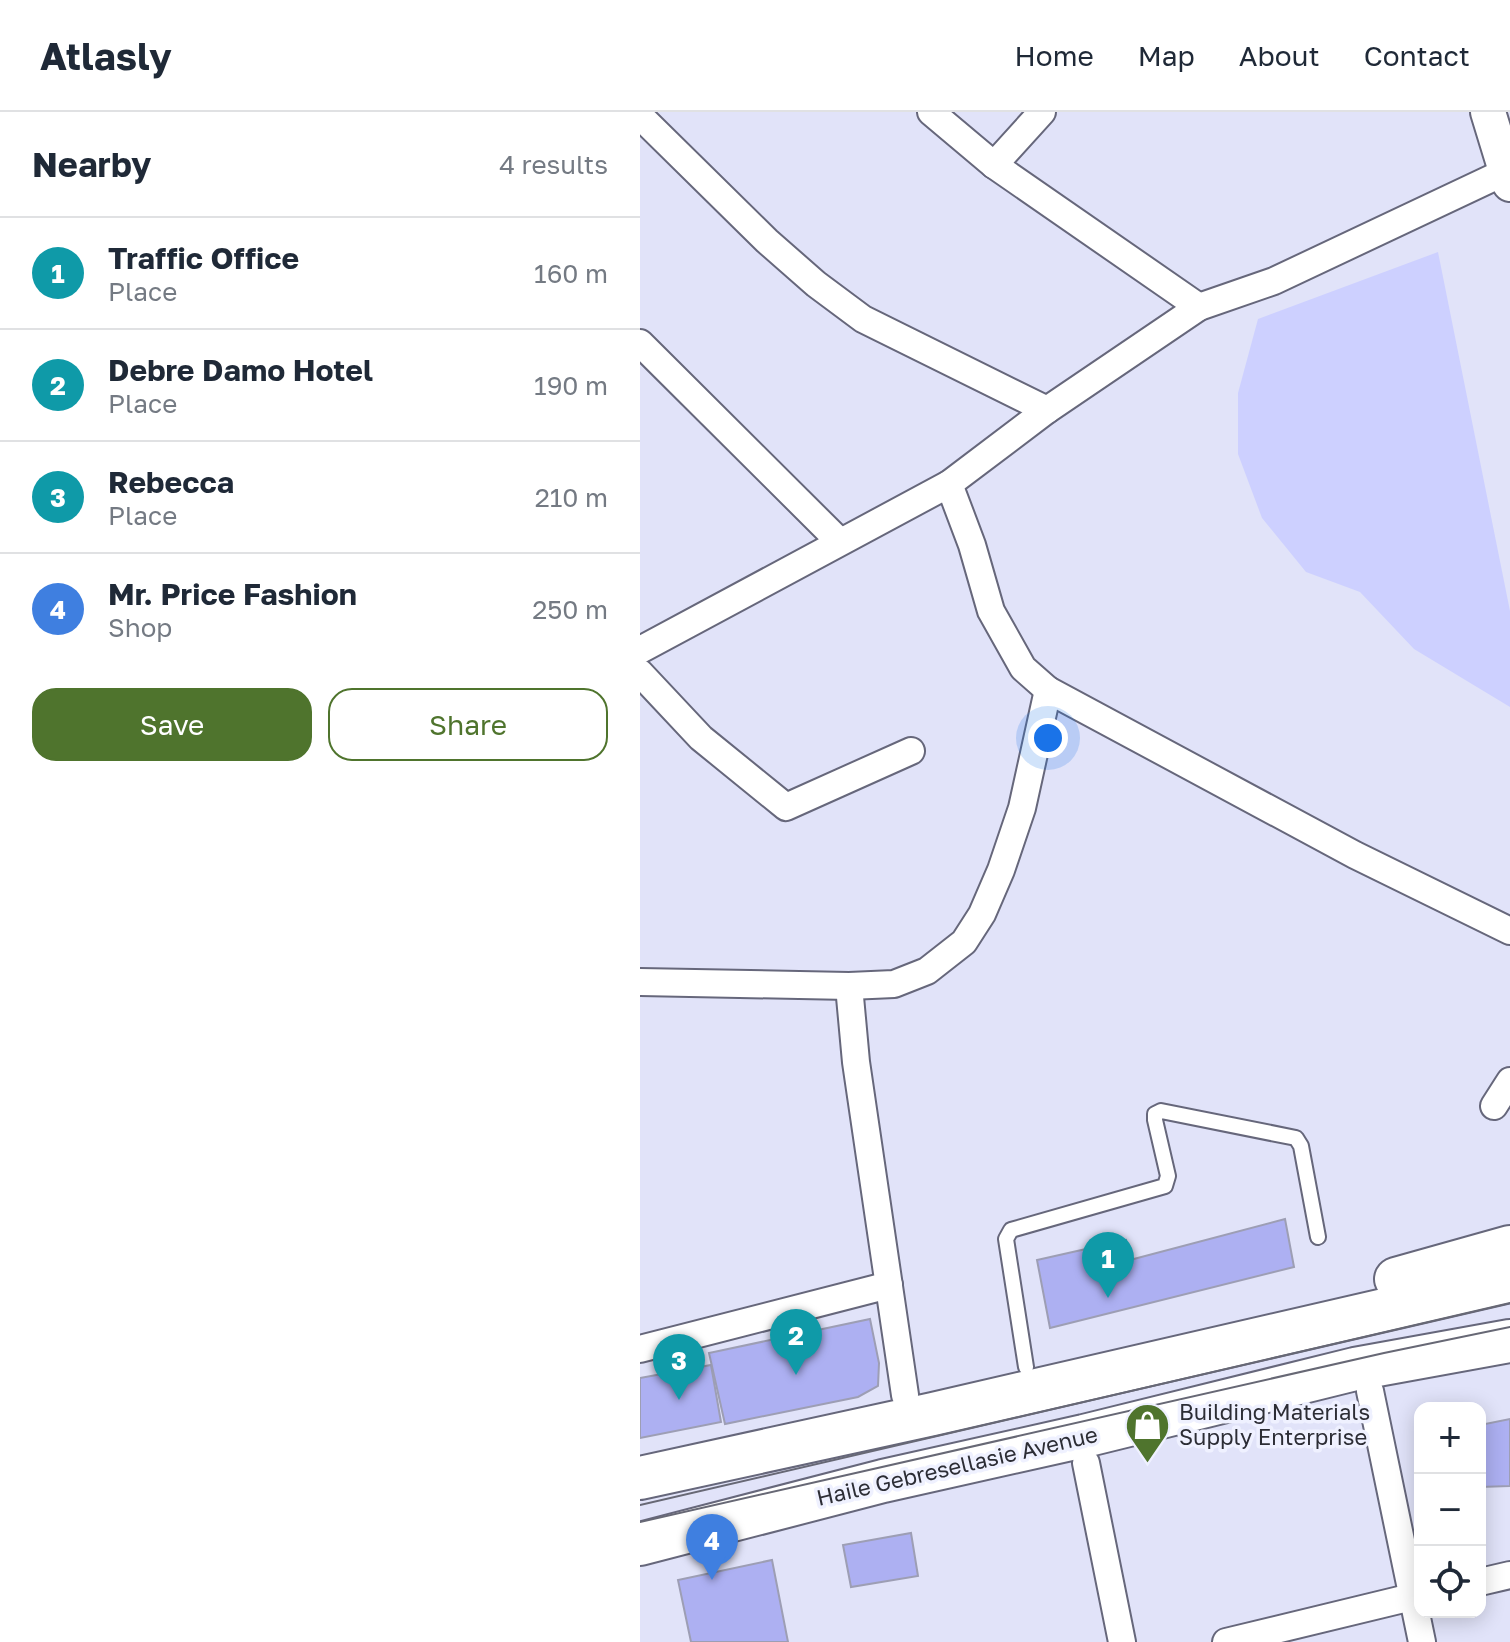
<!DOCTYPE html>
<html lang="en">
<head>
<meta charset="utf-8">
<style>
  :root { --surface:#fff; --page:#f6f6f7; --text:#1f2937; --muted:#747a83; --line:#e0e1e3; --accent:#4f742d }
  body { margin:0; font-family:"Golos Text",sans-serif; background:var(--page); color:var(--text) }
  .controls { position:absolute; right:24px; bottom:24px; display:grid; overflow:hidden; border-radius:16px; box-shadow:0 4px 20px #0003 }
  .controls button { width:72px; height:72px; display:grid; place-items:center; padding:0; border:0; border-bottom:2px solid var(--line); background:var(--surface); color:var(--text); font:40px sans-serif }
  .you { position:absolute; left:408px; top:626px; width:28px; height:28px; margin:-20px; border:6px solid #fff; border-radius:50%; background:#1a73e8; box-shadow:0 0 0 12px #1a73e833 }
  .badge { display:grid; place-items:center; width:52px; height:52px; border-radius:50%; background:var(--accent); color:#fff; font-size:26px; font-weight:700 }
  .pin { position:absolute; translate:-50% -66px; filter:drop-shadow(0 2px 4px #0008) }
  .pin::after { content:''; position:absolute; top:42px; width:28px; height:24px; background:inherit; clip-path:polygon(0 0,100% 0,50% 100%) }
  .list { margin:0; padding:0; list-style:none }
  h2 { display:flex; justify-content:space-between; align-items:center; height:104px; margin:0; padding:0 32px; font-size:34px }
  h2 small { font-size:26px; font-weight:400; color:var(--muted) }
  .list li { display:grid; grid-template-columns:52px 1fr auto; gap:24px; align-items:center; box-sizing:border-box; height:112px; padding:0 32px; border-top:2px solid var(--line) }
  .list b { display:block; font-size:30px; white-space:nowrap }
  .list p { margin:0; font-size:26px; white-space:nowrap; color:var(--muted) }
  .list em { font-size:26px; font-style:normal; color:var(--muted) }
  .actions { display:flex; gap:16px; padding:24px 32px }
  .actions a { flex:1; padding:18px 0; border:2px solid var(--accent); border-radius:24px; text-align:center; font-size:28px; color:var(--accent) }
  .actions .main { background:var(--accent); color:#fff }
  .icon { flex:none; width:44px; height:44px; fill:none; stroke:currentColor; stroke-width:2; stroke-linecap:round; stroke-linejoin:round }
  .map { position:relative; flex:none; width:870px; height:1530px; overflow:hidden }
  header { display:flex; align-items:center; gap:48px; box-sizing:border-box; height:112px; padding:0 40px; background:var(--surface); border-bottom:2px solid var(--line) }
  header strong { font-size:38px }
  nav { display:flex; gap:44px; margin-inline-start:auto; font-size:28px }
  main { display:flex }
  aside { flex:1; background:var(--surface) }
  .map>svg:first-child { display:block }
</style>
</head>
<body>
<header>
<strong>Atlasly</strong>
<nav><a>Home</a><a>Map</a><a>About</a><a>Contact</a></nav>
</header>
<main>
<aside>
<h2>Nearby<small>4 results</small></h2>
<ul class="list">
<li><span class="badge" style="background:#0f9aa8">1</span><div><b>Traffic Office</b><p>Place</p></div><em>160 m</em></li>
<li><span class="badge" style="background:#0f9aa8">2</span><div><b>Debre Damo Hotel</b><p>Place</p></div><em>190 m</em></li>
<li><span class="badge" style="background:#0f9aa8">3</span><div><b>Rebecca</b><p>Place</p></div><em>210 m</em></li>
<li><span class="badge" style="background:#3f7fe0">4</span><div><b>Mr. Price Fashion</b><p>Shop</p></div><em>250 m</em></li>
</ul>
<div class="actions"><a class="main">Save</a><a>Share</a></div>
</aside>
<div class="map">
<svg width="870" height="1530" viewBox="0 0 870 1530">
  <rect width="100%" height="100%" fill="#e1e3f9"/>
  <!-- green -->
  <path fill="#cdd0ff" d="M798,140L870,499V595L774,537L720,480L666,460L622,406L598,342V281L618,207Z"/>
  <!-- building -->
  <g fill="#adb0f2" stroke="#9d9eb4" stroke-width="2">
    <path d="M645,1107L654,1155L410,1216L397,1148L486,1128L490,1148Z"/>
    <path d="M230,1207L239,1251L238,1274L218,1285L85,1312L69,1241Z"/>
    <path d="M71,1253L81,1310L0,1326V1266Z"/>
    <path d="M870,1307V1374L840,1375V1313Z"/>
    <path d="M271,1421L278,1464L211,1475L203,1433Z"/>
    <path d="M132,1448L148,1530H51L38,1468Z"/>
  </g>
  <g fill="none" stroke-linecap="round" stroke-linejoin="round">
    <defs>
      <path id="service" d="M386,1255L366,1127L371,1118L525,1074L528,1064L515,1008V1002L521,999L656,1026L661,1034L678,1125"/>
      <g id="minor">
        <path d="M291,0L354,53L559,195"/>
        <path d="M0,4L127,129L176,172L223,207L407,298"/>
        <path d="M354,53L402,0"/>
        <path d="M0,231L199,429"/>
        <path d="M309,372L332,433L351,499L383,556L408,578L715,743L870,819"/>
        <path d="M0,538L309,372L407,298L559,195L634,169L867,59"/>
        <path d="M0,561L61,626L146,695L271,639"/>
        <path d="M0,870L209,874L254,872L287,859L324,830L342,802L361,758L382,696L408,578"/>
        <path d="M209,874L216,950L265,1283"/>
        <path d="M854,994L870,969"/>
        <path d="M0,1237L249,1173"/>
        <path d="M730,1279L782,1530"/>
        <path d="M446,1351L482,1530"/>
        <path d="M840,1470L870,1463"/>
        <path d="M586,1530L780,1483"/>
      </g>
      <path id="tertiary" d="M848,0L870,72"/>
      <g id="primary">
        <path d="M756,1167L870,1135"/>
        <path d="M0,1366L293,1302L870,1169"/>
        <path d="M0,1432L243,1369L444,1324L715,1257L870,1229"/>
      </g>
    </defs>
    <!-- service casing -->
    <use href="#service" stroke="#66677b" stroke-width="18"/>
    <!-- minor casing -->
    <use href="#minor" stroke="#66677b" stroke-width="30"/>
    <!-- tertiary casing -->
    <use href="#tertiary" stroke="#66677b" stroke-width="38"/>
    <!-- primary casing -->
    <use href="#primary" stroke="#66677b" stroke-width="46"/>
    <!-- service -->
    <use href="#service" stroke="#fff" stroke-width="14"/>
    <!-- minor -->
    <use href="#minor" stroke="#fff" stroke-width="26"/>
    <!-- tertiary -->
    <use href="#tertiary" stroke="#fff" stroke-width="34"/>
    <!-- primary -->
    <use href="#primary" stroke="#fff" stroke-width="42"/>
    <!-- tram -->
    <g stroke="#676875" stroke-width="2">
      <path d="M0,1393L870,1191"/>
      <path d="M0,1410L744,1241L870,1215"/>
    </g>
  </g>
  <!-- icons -->
  <defs>
    <symbol id="shop-pin" viewBox="-11 -11 22 30"><path d="M0 17L-7.5 6A9.5 9.5 0 1 1 7.5 6Z" fill="#4f742d" stroke="#eff1ff"/><path d="M-5-2.5h2.3a2.7 3.5 0 0 1 5.4 0H5L5.5 6h-11ZM-1.5-2.5h3a1.5 2.3 0 0 0-3 0Z" fill="#fff"/></symbol>
  </defs>
  <g fill-rule="evenodd">
    <use href="#shop-pin" x="482" y="1288" width="51" height="69"/>
  </g>
  <g text-anchor="middle" stroke-width="7" stroke-linejoin="round" paint-order="stroke">
    <!-- poi labels -->
    <g font-size="22" fill="#2c2d35" stroke="#eff1ff" text-anchor="start">
      <text x="539" y="1308">Building Materials<tspan x="539" dy="25">Supply Enterprise</tspan></text>
    </g>
    <!-- street labels -->
    <g font-size="22" fill="#2c2d35" stroke="#eff1ff">
      <text transform="translate(317 1354) rotate(-13)" y="8">Haile Gebresellasie Avenue</text>
    </g>
  </g>
</svg>
<div class="controls">
<button>+</button>
<button>−</button>
<button><svg class="icon" aria-label="locate" viewBox="0 0 24 24"><circle cx="12" cy="12" r="6"/><path d="M12 2v4M12 18v4M2 12h4M18 12h4"/></svg></button>
</div>
<div class="you"></div>
<div class="pin badge" style="left:468px;top:1186px;background:#0f9aa8">1</div>
<div class="pin badge" style="left:156px;top:1263px;background:#0f9aa8">2</div>
<div class="pin badge" style="left:39px;top:1288px;background:#0f9aa8">3</div>
<div class="pin badge" style="left:72px;top:1468px;background:#3f7fe0">4</div>
</div>
</main>
</body>
</html>
